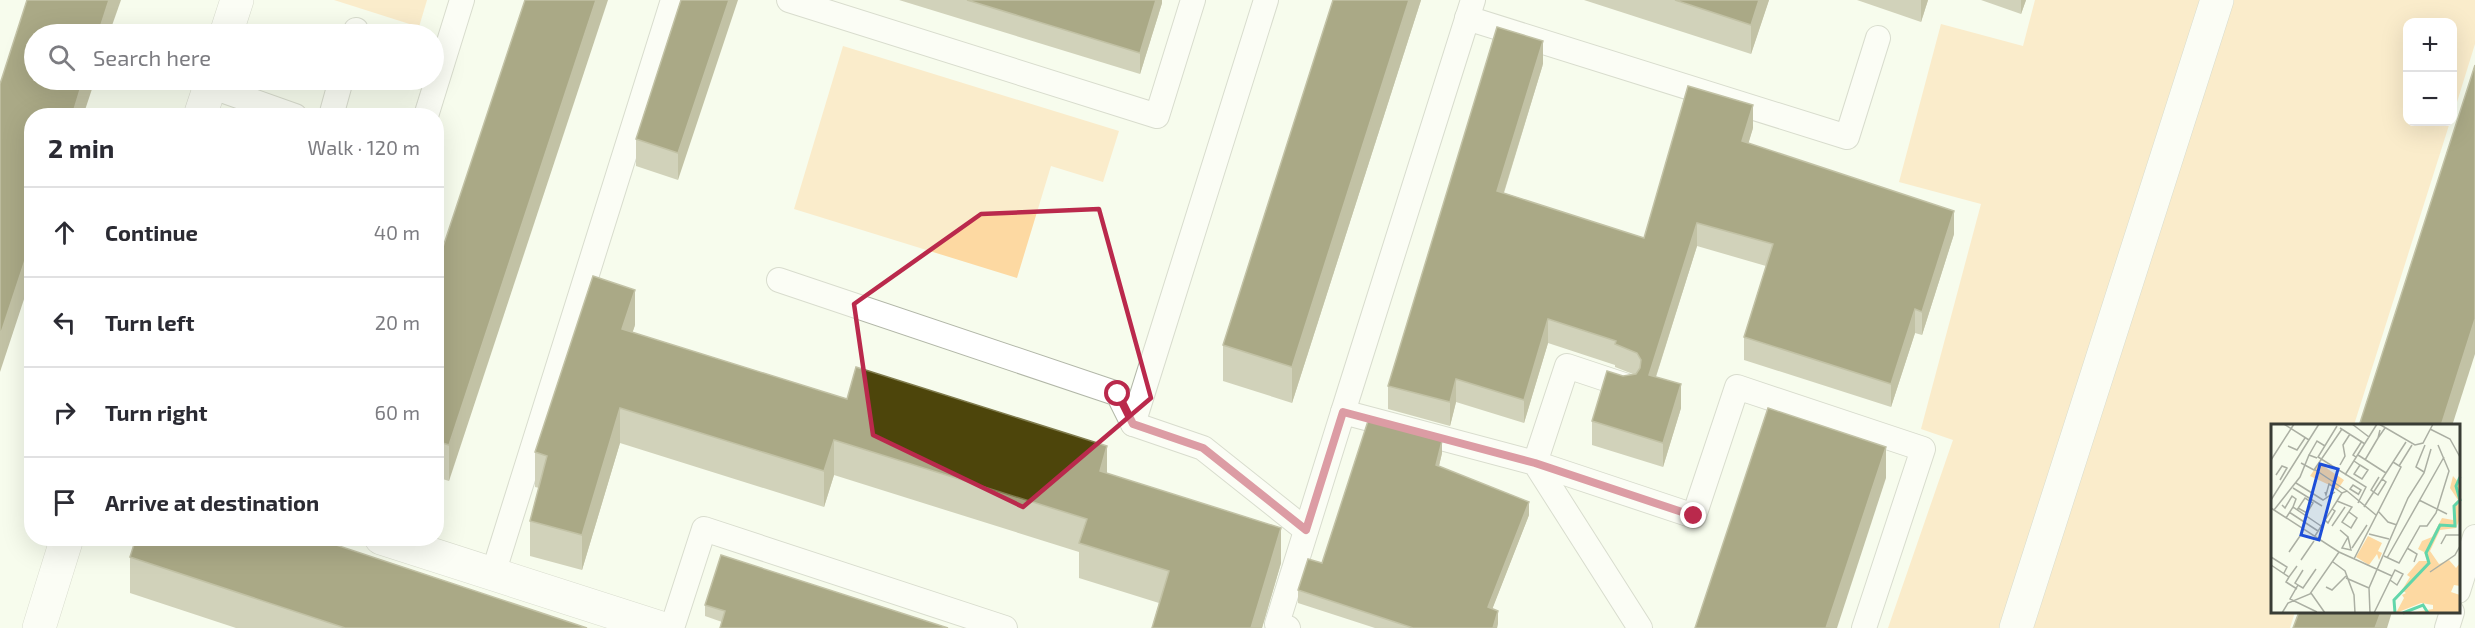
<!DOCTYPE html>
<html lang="en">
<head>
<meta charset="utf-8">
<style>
  :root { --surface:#fff; --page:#f2f2f3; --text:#2b2b33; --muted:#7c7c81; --line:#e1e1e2 }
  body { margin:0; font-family:"Exo 2",sans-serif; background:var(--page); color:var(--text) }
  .controls { position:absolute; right:18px; top:18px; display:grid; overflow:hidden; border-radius:12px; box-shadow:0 6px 24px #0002 }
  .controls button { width:54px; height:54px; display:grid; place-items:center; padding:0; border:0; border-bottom:2px solid var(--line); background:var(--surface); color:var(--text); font:30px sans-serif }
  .stop { position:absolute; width:18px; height:18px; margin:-14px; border:4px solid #ba294c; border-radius:50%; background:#fff }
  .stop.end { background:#ba294c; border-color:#fff; box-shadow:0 2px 6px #0008 }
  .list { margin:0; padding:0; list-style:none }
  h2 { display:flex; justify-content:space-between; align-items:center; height:78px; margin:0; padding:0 24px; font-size:26px }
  h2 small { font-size:20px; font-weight:400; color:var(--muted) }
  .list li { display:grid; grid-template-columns:39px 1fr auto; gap:18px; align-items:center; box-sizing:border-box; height:90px; padding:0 24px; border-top:2px solid var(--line) }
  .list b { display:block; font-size:22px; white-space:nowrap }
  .list em { font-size:20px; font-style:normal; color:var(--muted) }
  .icon { flex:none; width:33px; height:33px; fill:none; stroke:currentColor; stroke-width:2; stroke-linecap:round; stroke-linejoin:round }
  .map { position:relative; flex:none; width:2475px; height:628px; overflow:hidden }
  .search { position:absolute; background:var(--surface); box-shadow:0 6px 24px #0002; left:24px; top:24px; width:420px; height:66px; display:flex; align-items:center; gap:15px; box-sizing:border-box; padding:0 21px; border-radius:33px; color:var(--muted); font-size:22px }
  .panel { position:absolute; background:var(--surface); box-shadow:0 6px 24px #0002; left:24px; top:108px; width:420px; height:438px; border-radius:24px }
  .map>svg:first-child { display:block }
</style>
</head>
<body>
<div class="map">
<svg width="2475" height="628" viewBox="0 0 2475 628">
  <rect width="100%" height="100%" fill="#f7fced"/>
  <!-- green -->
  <g fill="#fdd9a2">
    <path d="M334,0H427L419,27Z"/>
    <path d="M2035,0H2475V44L2453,115L2452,22H2408V122H2450L2354,425L2272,426V612H2295L2290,628H1888L1953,440L1921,429L1981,204L1899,182L1941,24L2023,46Z"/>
    <path d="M843,46L1119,131L1103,182L1051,166L1017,278L794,209Z"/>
  </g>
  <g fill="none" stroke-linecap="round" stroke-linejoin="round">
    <defs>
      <g id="service">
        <path d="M789,0L1157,116L1193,0"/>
        <path d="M1473,0L1343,412L1535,463L1640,628"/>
        <path d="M1467,18L1847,137L1878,38"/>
        <path d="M354,34L356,30"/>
        <path d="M210,86L295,116"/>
        <path d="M331,116L341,80"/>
        <path d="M426,116L462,0"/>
        <path d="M779,280L1118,394L1133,424L1203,448L1306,530"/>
        <path d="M1627,386L1567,366L1535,463L1694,516L1737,387L1923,449L1864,628"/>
        <path d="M1133,424L1266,0"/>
        <path d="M493,574L673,0"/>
        <path d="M2458,591L2475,537"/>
        <path d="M672,628L704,529L1005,628"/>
        <path d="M1288,628L1277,624L1343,412"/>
        <path d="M2447,628L2452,612"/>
      </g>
      <path id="pedestrian" d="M2016,628L2217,0"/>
      <g id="tertiary">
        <path d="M226,34L237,0"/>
        <path d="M200,116L212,80"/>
        <path d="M381,538L661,628"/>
        <path d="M39,628L67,538"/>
      </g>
    </defs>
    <!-- service casing -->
    <use href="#service" stroke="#b2b7a8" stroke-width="26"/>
    <!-- pedestrian casing -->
    <use href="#pedestrian" stroke="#b2b7a8" stroke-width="34"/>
    <!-- tertiary casing -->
    <use href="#tertiary" stroke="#b2b7a8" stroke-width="34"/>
    <!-- service -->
    <use href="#service" stroke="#fff" stroke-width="24"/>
    <!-- pedestrian -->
    <use href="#pedestrian" stroke="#fff" stroke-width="33"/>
    <!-- tertiary -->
    <use href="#tertiary" stroke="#fff" stroke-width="33"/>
  </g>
  <!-- wall -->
  <g fill="#a2a07c">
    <path d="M525,0L449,481L436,477V268Z"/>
    <path d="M681,0L678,180L636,166V139Z"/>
    <path d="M899,0H1162V3L1140,74Z"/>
    <path d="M1333,0H1421L1292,403L1223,381V345Z"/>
    <path d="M1584,0H1769L1751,54Z"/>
    <path d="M1857,0H1928L1921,22Z"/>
    <path d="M1981,0H2026L2021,14Z"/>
    <path d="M1543,64L1504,193L1644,238L1753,128L1748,143L1954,234L1922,335L1915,333L1891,407L1744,360V337L1766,266L1697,246L1656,377L1681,408L1663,467L1592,445V421L1623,376L1633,374L1615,367V365L1548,343L1524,423L1456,402L1450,426L1388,409V386Z"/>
    <path d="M635,325L632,333L847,399L1107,474L1281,563L1262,628H1152L1159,603L1079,578V552L834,475L824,507L620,443L582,570L530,556V521L539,488L535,487V452Z"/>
    <path d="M1442,453L1439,466L1529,515L1492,609L1498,623L1497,628H1375L1298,603V590Z"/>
    <path d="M130,557L587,628H236L130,593Z"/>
    <path d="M705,605L948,628L722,622L705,616Z"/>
  </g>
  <!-- shaded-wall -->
  <g fill="#807c4f">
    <path d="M109,0H121L109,34H98Z"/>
    <path d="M596,0H608L449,481V445Z"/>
    <path d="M729,0H738L678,180V153Z"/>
    <path d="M1156,0H1162V3L1140,74V53Z"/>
    <path d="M1409,0H1421L1292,403V367Z"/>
    <path d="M1759,0H1769L1751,54V25Z"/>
    <path d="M1921,0H1928L1921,22Z"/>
    <path d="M2021,0H2026L2021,14Z"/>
    <path d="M1543,41V64L1497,214V191Z"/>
    <path d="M83,80H95L83,116H72Z"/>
    <path d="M1753,105V128L1742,165V141Z"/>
    <path d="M1954,211V234L1922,335V312Z"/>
    <path d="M1697,223V246L1649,398V375Z"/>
    <path d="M32,239V275L0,372V336Z"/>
    <path d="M635,290V325L622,364V329Z"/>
    <path d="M1915,309V333L1891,407V384Z"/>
    <path d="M1548,319V343L1524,423V400Z"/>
    <path d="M2475,319V354L2452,426H2441Z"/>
    <path d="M1456,379V402L1450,426V402Z"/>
    <path d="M1681,384V408L1663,467V443Z"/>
    <path d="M620,408V443L582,570V535Z"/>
    <path d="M834,440V475L824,507V471Z"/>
    <path d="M1442,441V453L1436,478V465Z"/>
    <path d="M1107,446V481L1100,471Z"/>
    <path d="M1886,447V478L1837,628H1826Z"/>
    <path d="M1529,502V515L1488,620V607Z"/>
    <path d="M1281,528V563L1262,628H1251Z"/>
    <path d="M1498,611V623L1497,628H1493Z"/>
    <path d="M2381,612H2392L2387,628H2375Z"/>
  </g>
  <!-- building -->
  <g fill="#4d450b" stroke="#807c4f" stroke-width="1.5">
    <path d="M27,0H109L98,34H34V80H83L72,116H32V239L0,336V84Z"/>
    <path d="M525,0H596L449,445L436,441V268Z"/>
    <path d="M681,0H729L678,153L636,139Z"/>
    <path d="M967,0H1156L1140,53Z"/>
    <path d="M1333,0H1409L1292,367L1223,345Z"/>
    <path d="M1675,0H1759L1751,25Z"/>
    <path d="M1497,27L1543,41L1497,191L1644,238L1688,86L1753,105L1742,141L1954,211L1922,312L1915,309L1891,384L1744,337L1773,244L1697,223L1649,375L1681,384L1663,443L1592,421L1607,371L1623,376L1636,374L1640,368L1641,360L1637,353L1615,344L1616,341L1548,319L1524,400L1456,379L1450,402L1388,386Z"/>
    <path d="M2475,65V319L2441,426H2359Z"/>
    <path d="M593,276L635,290L622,329L847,399L856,367L1107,446L1100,471L1281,528L1251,628H1152L1169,571L1079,543L1087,519L834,440L824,471L620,408L582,535L530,521L547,456L535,452Z"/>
    <path d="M1768,408L1886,447L1826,628H1695Z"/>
    <path d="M1368,421L1442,441L1436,465L1529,502L1488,607L1498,611L1493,628H1413L1298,590L1308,559L1322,563Z"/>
    <path d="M136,538H315L587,628H345L130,557Z"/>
    <path d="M721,555L948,628H720L725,611L705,605Z"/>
    <path d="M2299,612H2381L2375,628H2293Z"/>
  </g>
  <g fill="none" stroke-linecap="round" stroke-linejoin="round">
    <!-- route -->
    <path stroke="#ba294c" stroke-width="8" d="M1118,394L1133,424L1203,448L1306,530L1343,412L1535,463L1694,516"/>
  </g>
  <!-- marked area -->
  <path d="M0 0H2475V628H0ZM1099,209L1151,398L1023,507L873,435L854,304L981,214Z" fill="#f7fced" fill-opacity=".55" fill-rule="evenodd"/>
  <path fill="none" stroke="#ba294c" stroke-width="4.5" stroke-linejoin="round" d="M1099,209L1151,398L1023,507L873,435L854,304L981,214Z"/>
  <!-- overview -->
  <g transform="translate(2271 424)">
    <rect width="189" height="189" fill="#f7fced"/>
    <path d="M48,39L73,56L67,65L39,52ZM182,52L189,60L188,97L185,104L169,106L159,127L168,140L178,136L185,144L189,139V162L183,161L180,168L189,171V189H139L162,185V181L150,179L125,189L133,174L131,171L135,169L131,166L139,153L136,151L148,137H156L153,128L147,125L151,117L161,113L171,94L182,96L183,80L187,76L179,64ZM97,112L111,119L107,127L111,129L108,136L106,130L98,141L85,133Z" fill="#fdd9a2"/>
    <path fill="none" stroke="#61d6aa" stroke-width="3" d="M124,189L123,176L158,139L155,129L169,101L184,102L183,82L189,76L185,62L189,53M132,189L152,181L157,189"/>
    <path fill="none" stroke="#abafa3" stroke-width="1.5" d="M13,0L38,16M81,0L98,13M108,0L144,21L152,19L162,0M66,2L47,33L95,63L87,79M69,4L94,20M159,5L179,15L189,33M109,6L107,14L114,4M17,22L26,26L34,14M38,31L46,17L54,22M87,31L115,49M85,33L82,31L91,17M0,36L23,0M94,36L107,14M83,37L89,41L97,46L91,55L83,50L89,41M30,39L43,46L71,5M69,41L74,32L72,21L79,10M128,42L141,21M43,45L76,67M153,48L145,43L154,21M5,51L11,42L16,44L9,56M74,51L106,0M108,53L100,66L107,71L115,58L111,55M25,59L52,76L64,68M22,64L51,82M54,68L55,71L58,60L71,69L76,67L105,91M87,71L90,66L82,61L79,65L87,70M0,76L48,0M148,76L176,90M66,77L81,83L71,98L80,104L86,94L78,88M11,81L14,84L21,72L25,75L22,83M93,83L135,18M0,84L68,128L121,152M3,86L29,53L38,31L46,34M26,86L34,74L42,79L36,89L27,84M107,87L117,98L126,101M18,88L47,107M15,94L22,83L50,102M54,96L57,99L64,87L61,85M61,102L74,83M69,106L77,113L71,124L80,126L77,113M98,110L118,115M44,112L71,69M170,120L175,111H189M81,124L96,101M136,124L146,130L143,138M18,128L29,112M113,132L128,139L149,102H156L165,89L178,47L167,21M0,133L16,143L13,149M116,134L173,33M83,135L130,43L122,38M30,136L43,117M62,138L74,147L83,171L84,189M0,141L18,153L26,142M45,145L32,164L27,161L19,175L46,188M159,148L184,131L189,122M18,153L15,158L26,165M75,154L98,164M27,161L24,159L32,146M55,163L61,166L75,152M40,169L54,189M11,189L17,179L39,170L68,128M99,189L98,164L137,74L153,49L160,25M103,189L124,146L132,150L126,161L119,156"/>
    <path fill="#1d4ed8" fill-opacity="0.15" stroke="#1d4ed8" stroke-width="3" d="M49,40L67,45L48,116L30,111Z"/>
    <rect width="189" height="189" fill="none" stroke="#393c35" stroke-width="3"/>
  </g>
</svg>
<div class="controls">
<button>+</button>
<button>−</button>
</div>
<div class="stop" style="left:1118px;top:394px"></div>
<div class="stop end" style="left:1694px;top:516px"></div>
<div class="search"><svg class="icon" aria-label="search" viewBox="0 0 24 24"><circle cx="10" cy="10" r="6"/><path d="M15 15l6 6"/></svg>Search here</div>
<section class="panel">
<h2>2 min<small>Walk · 120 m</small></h2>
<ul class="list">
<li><svg class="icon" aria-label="ahead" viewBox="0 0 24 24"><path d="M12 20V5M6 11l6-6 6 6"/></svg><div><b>Continue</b></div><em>40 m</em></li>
<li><svg class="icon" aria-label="left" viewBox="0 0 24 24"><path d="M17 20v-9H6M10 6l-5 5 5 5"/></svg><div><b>Turn left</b></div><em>20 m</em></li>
<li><svg class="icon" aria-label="right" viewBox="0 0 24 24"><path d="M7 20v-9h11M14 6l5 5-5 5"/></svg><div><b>Turn right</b></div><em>60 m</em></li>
<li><svg class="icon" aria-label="arrive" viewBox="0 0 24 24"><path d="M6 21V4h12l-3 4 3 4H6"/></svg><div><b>Arrive at destination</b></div></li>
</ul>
</section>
</div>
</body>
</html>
